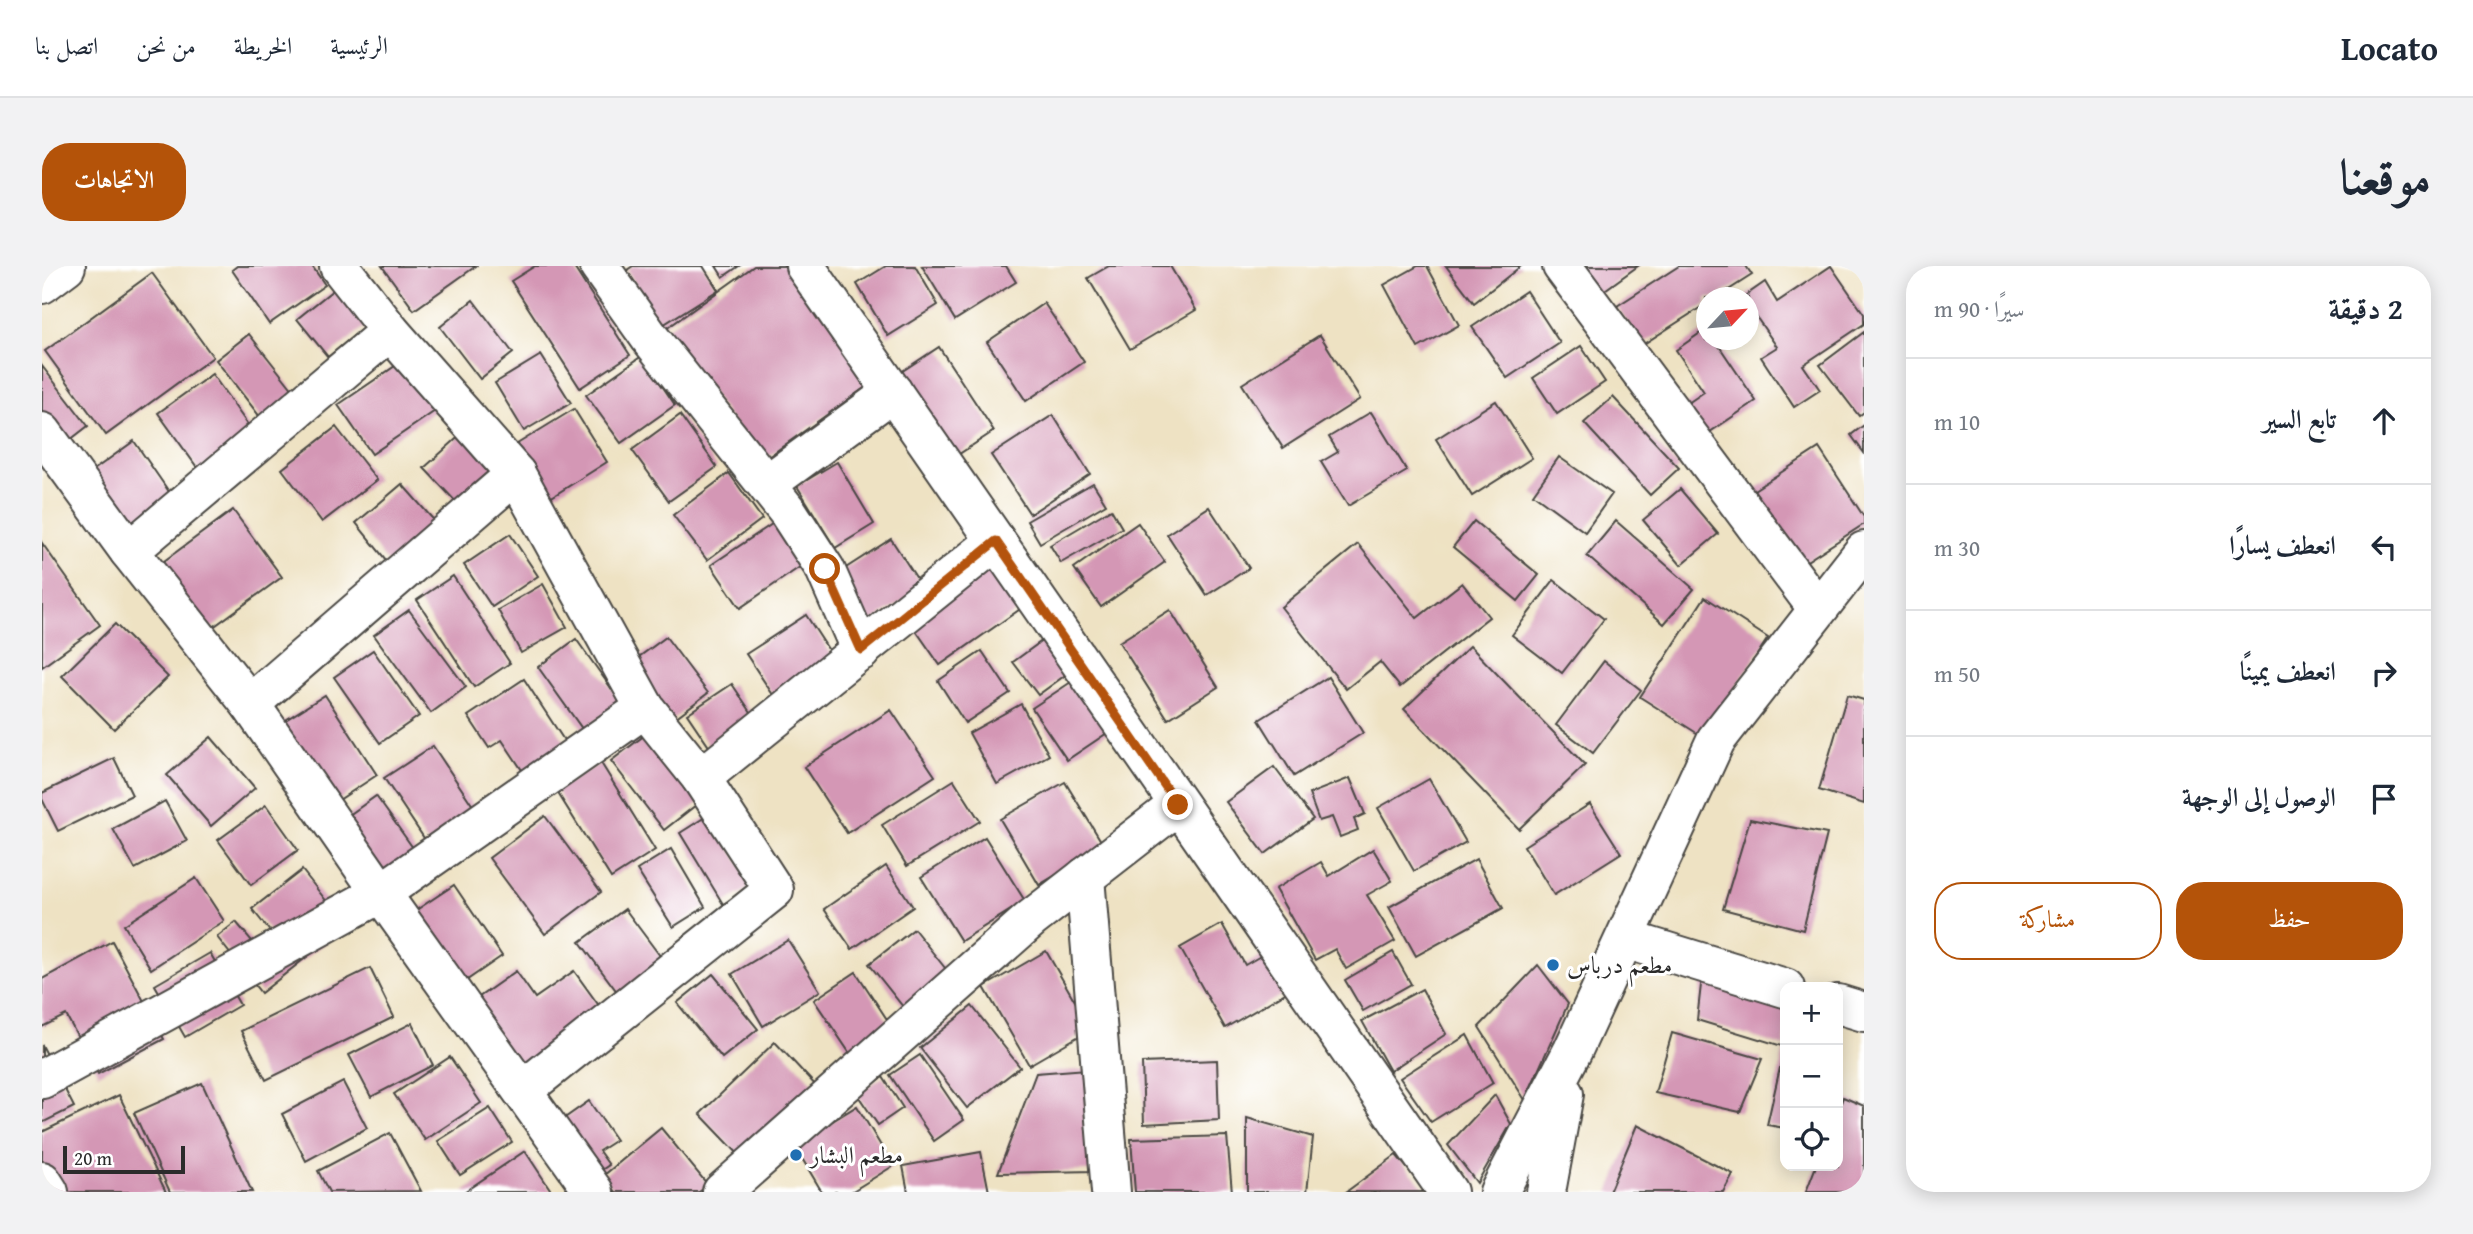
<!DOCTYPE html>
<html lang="ar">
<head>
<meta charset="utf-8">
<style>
  :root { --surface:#fff; --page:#f2f2f3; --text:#1f2937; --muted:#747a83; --line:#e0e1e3; --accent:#b45309 }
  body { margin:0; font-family:"Gentium Book Plus",Amiri,serif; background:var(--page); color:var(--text); direction:rtl }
  .controls { position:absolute; right:21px; bottom:21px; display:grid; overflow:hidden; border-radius:14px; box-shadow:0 4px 18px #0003 }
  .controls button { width:63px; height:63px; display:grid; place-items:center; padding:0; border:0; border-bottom:2px solid var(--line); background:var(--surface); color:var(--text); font:35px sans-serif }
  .compass { position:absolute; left:1654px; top:21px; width:63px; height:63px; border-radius:50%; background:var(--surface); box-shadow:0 4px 18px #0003; rotate:64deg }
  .scale { position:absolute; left:21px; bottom:18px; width:122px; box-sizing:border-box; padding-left:7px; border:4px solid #2b2b2b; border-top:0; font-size:19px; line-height:24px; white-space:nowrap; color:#2b2b2b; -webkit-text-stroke:5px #fff; paint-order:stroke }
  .stop { position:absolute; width:21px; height:21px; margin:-16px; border:5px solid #b45309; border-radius:50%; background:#fff }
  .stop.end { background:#b45309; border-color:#fff; box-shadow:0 2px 7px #0008 }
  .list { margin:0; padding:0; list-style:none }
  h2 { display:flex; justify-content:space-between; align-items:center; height:91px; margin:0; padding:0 28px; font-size:30px }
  h2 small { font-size:23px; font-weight:400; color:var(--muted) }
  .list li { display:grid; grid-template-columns:46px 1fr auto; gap:21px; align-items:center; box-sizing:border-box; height:126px; padding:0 28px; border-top:2px solid var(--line) }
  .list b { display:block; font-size:26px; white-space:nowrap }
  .list em { font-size:23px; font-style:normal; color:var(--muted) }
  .actions { display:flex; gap:14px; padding:21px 28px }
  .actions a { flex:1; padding:16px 0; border:2px solid var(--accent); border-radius:28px; text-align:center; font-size:24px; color:var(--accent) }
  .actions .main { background:var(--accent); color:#fff }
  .icon { flex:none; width:38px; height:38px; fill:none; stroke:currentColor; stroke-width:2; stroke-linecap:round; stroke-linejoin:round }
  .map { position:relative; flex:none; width:1822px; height:926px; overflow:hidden; direction:ltr; border-radius:28px }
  header { display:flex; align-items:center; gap:42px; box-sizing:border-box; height:98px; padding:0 35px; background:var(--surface); border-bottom:2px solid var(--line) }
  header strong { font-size:33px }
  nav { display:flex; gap:38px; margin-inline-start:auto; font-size:24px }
  .intro { display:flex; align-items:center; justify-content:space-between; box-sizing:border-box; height:168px; padding:0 42px }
  h1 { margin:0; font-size:49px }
  .button { padding:18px 32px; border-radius:28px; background:var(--accent); color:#fff; font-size:24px; font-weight:700 }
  main { display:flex; gap:42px; padding:0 42px }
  aside { flex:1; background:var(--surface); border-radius:28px; box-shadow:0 4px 18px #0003 }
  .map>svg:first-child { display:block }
</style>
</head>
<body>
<header>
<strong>Locato</strong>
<nav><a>الرئيسية</a><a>الخريطة</a><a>من نحن</a><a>اتصل بنا</a></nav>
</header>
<div class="intro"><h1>موقعنا</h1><a class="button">الاتجاهات</a></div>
<main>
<aside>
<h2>2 دقيقة<small>سيرًا · 90 m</small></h2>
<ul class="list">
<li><svg class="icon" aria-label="ahead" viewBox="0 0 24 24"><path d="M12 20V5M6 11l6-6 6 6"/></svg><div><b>تابع السير</b></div><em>10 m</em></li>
<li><svg class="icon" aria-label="left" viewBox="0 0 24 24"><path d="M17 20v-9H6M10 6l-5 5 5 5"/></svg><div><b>انعطف يسارًا</b></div><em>30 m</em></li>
<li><svg class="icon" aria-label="right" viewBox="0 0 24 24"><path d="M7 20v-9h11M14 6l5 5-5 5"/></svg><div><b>انعطف يمينًا</b></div><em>50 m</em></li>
<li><svg class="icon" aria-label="arrive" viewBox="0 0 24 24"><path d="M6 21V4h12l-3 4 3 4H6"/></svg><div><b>الوصول إلى الوجهة</b></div></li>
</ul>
<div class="actions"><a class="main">حفظ</a><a>مشاركة</a></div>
</aside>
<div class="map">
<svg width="1822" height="926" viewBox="0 0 1822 926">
  <rect width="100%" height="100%" fill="#fff"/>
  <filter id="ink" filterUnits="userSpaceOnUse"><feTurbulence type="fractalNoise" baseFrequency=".0143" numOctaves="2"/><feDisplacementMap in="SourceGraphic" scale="14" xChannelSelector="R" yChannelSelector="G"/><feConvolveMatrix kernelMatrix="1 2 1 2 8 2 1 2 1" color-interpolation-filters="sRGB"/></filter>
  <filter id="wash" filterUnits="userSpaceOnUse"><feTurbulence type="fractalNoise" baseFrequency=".00686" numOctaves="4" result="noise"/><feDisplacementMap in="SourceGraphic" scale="28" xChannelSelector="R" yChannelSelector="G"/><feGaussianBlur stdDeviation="1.57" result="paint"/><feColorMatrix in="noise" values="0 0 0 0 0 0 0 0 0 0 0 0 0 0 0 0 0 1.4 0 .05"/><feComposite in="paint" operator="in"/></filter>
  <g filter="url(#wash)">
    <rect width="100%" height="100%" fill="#eee2c3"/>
    <g id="blocks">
      <!-- building -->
      <g fill="#d497b5">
        <path d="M195,0H270L283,19L227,58L190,4Z"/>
        <path d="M340,0H434L372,44Z"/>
        <path d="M493,0H531L588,89L538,122L469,15Z"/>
        <path d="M591,0H661L676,24L619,60L585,4Z"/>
        <path d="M674,0H697L681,11Z"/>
        <path d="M712,0H749L832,115L719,196L624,63Z"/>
        <path d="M844,0H873L896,39L846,70L815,18Z"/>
        <path d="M880,0H964L974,16L913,54Z"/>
        <path d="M1067,0H1128L1154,44L1088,83L1046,12Z"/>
        <path d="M1376,0H1385L1417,59L1376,82L1342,19Z"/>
        <path d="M1404,0H1479L1432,37Z"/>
        <path d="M1531,0H1596L1553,31Z"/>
        <path d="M1637,0H1704L1710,9L1674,32H1664V38L1600,79L1575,40Z"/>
        <path d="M1789,0L1822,48V58L1761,99L1778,124L1752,141L1719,91L1735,81L1706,39V32H1700L1723,16L1735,36Z"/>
        <path d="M110,7L171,91L64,169L3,85Z"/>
        <path d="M296,20L327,57L286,91L255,53Z"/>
        <path d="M1484,25L1518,77L1465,112L1430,61Z"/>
        <path d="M431,34L471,87L438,113L398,61Z"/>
        <path d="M1002,37L1042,96L984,135L945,76Z"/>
        <path d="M1664,63V74H1673L1714,135L1656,174L1636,144L1662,126L1634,84Z"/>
        <path d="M1822,66V146L1817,150L1778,99Z"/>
        <path d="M207,68L255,129L222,156L174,94Z"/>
        <path d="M1278,69L1318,133L1241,182L1200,118Z"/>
        <path d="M1539,80L1563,116L1515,148L1491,112Z"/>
        <path d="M897,81L952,165L908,194L853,110Z"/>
        <path d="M499,89L529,137L482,165L453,117Z"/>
        <path d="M600,90L633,139L579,177L544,129Z"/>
        <path d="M359,96L393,145L330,188L296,139Z"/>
        <path d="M0,100L46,160L6,191L0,183Z"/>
        <path d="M170,108L211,166L157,204L116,147Z"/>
        <path d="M1571,131L1637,202L1608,229L1542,157Z"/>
        <path d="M1454,135L1490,192L1430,230L1394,173Z"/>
        <path d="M532,143L565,196L500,237L467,183Z"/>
        <path d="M1329,146L1365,205L1306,240L1279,196L1296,186L1287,171Z"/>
        <path d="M638,149L675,201L627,235L590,184Z"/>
        <path d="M1011,149L1048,208L988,248L949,189Z"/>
        <path d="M1822,159V187L1809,169Z"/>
        <path d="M294,161L335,214L280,256L240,203Z"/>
        <path d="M422,166L456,202L417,239L382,202Z"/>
        <path d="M92,175L132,233L75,273L35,216Z"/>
        <path d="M1777,182L1822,251V258L1760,298L1712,224Z"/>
        <path d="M1517,191L1570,228L1543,266L1491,228Z"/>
        <path d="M795,196L832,258L793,282L755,220Z"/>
        <path d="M687,207L720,253L665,294L631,249Z"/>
        <path d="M1051,217L1064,238L998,277L985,255Z"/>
        <path d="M360,218L396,259L348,299L314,257Z"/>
        <path d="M1638,223L1676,268L1639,299L1601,254Z"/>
        <path d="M1167,241L1207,302L1165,329L1125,268Z"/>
        <path d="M1069,243L1080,262L1019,297L1008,279Z"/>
        <path d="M191,244L240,311L163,367L114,301Z"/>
        <path d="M739,252L768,294L698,342L669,299Z"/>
        <path d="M1432,255L1497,309L1476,335L1411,281Z"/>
        <path d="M1574,255L1652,323L1622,358L1545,290Z"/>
        <path d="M1096,257L1123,296L1059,341L1032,302Z"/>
        <path d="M468,268L496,310L450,341L422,299Z"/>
        <path d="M849,273L881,322L825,359L793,309Z"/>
        <path d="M0,277L58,359L0,401Z"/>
        <path d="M1316,278L1375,352L1420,317L1447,351L1358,421L1338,396L1304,423L1239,341Z"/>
        <path d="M952,295L984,339L898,399L868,356Z"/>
        <path d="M411,310L468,397L432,421L375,334Z"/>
        <path d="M1512,314L1562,353L1520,407L1470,369Z"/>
        <path d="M501,318L525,361L479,387L456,344Z"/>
        <path d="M1663,331L1726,372L1661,471L1598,431Z"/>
        <path d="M367,344L424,421L389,447L332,369Z"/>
        <path d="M1128,344L1176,421L1126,453L1077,376Z"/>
        <path d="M764,349L795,397L735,435L704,388Z"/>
        <path d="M73,358L126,411L72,463L20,410Z"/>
        <path d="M1008,369L1033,402L996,429L971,396Z"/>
        <path d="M624,371L666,427L629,455L586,399Z"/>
        <path d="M534,373L579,436L541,464L496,401Z"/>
        <path d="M1428,380L1543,499L1477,563L1362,443Z"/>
        <path d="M331,384L377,450L338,477L292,411Z"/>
        <path d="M940,385L968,427L923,457L896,415Z"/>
        <path d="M1562,395L1599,424L1551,487L1514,459Z"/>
        <path d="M1286,411L1321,467L1252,510L1217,454Z"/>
        <path d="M1035,412L1071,463L1025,494L990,442Z"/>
        <path d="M482,413L529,485L486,513L460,474L447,482L426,450Z"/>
        <path d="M690,418L715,455L670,485L645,448Z"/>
        <path d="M283,429L335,509L280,545L228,464Z"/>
        <path d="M1805,429L1822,434V538L1777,524Z"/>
        <path d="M979,438L1007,489L955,518L927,467Z"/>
        <path d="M849,444L893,510L805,567L762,501Z"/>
        <path d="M607,466L659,535L622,564L569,495Z"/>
        <path d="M169,471L213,522L169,560L125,509Z"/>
        <path d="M391,480L435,546L386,578L342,512Z"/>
        <path d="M72,492L90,529L16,565L0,533V527Z"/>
        <path d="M559,497L613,584L569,612L514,524Z"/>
        <path d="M1232,501L1271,553L1223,588L1184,536Z"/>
        <path d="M1308,512L1323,548L1312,553L1316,564L1298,571L1290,551L1277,555L1267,528Z"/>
        <path d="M1387,513L1424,576L1372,605L1336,542Z"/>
        <path d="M912,514L938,555L865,600L840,559Z"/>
        <path d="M1023,516L1062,580L997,619L958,553Z"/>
        <path d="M334,530L376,589L330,621L289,562Z"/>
        <path d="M123,535L145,575L93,603L71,563Z"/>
        <path d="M1548,538L1579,587L1512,629L1482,580Z"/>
        <path d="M224,539L256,584L209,619L176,574Z"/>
        <path d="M668,548L711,620L681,638L638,567Z"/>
        <path d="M503,550L559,626L503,668L447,592Z"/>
        <path d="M1708,553L1785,568L1761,664L1681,643Z"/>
        <path d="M943,571L983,635L919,675L879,611Z"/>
        <path d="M629,583L663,641L631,661L595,604Z"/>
        <path d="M1331,583L1350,615L1325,629L1353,675L1304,703L1293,683L1273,694L1233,623L1279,596L1287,610Z"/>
        <path d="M1434,593L1461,642L1374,690L1347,641Z"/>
        <path d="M844,600L871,641L810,683L782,643Z"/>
        <path d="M260,604L304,660L219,727L175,671L194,656L214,680L230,668L210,643Z"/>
        <path d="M154,612L182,655L109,703L82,659Z"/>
        <path d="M412,619L460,690L412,723L364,651Z"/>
        <path d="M583,643L624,698L579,731L538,676Z"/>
        <path d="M1180,658L1203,699L1222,688L1245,726L1183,762L1138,682Z"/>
        <path d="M872,663L907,707L862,742L827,698Z"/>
        <path d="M746,674L778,725L721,760L690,708Z"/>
        <path d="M70,675L122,773L56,808L24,749L0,761V713Z"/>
        <path d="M1004,685L1049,763L987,799L942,721Z"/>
        <path d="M1351,686L1369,718L1321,745L1303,714Z"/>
        <path d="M168,687L198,739L143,771L113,719Z"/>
        <path d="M1496,699L1526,738L1483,834L1437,761Z"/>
        <path d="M328,702L352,751L224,814L199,765Z"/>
        <path d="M474,705L493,732L532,705L563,748L464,819L413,748Z"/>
        <path d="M814,706L850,761L809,789L772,734Z"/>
        <path d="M671,708L716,763L680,792L635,737Z"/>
        <path d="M1660,710L1743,740V781L1655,754Z"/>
        <path d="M1380,723L1404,768L1348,805L1320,755Z"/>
        <path d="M930,740L978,801L925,842L878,782Z"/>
        <path d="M370,757L391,799L329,831L307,789Z"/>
        <path d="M1630,767L1720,793L1698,846L1613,827Z"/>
        <path d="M1425,769L1451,817L1389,856L1358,812Z"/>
        <path d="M733,776L777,823L702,894L658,848Z"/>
        <path d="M0,779L32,841L0,857Z"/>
        <path d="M1742,784H1743V862L1725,859Z"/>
        <path d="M878,789L922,854L892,875L848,809Z"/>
        <path d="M408,791L439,837L383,874L352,828Z"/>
        <path d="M1175,794L1177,854L1102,858L1100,797Z"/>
        <path d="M1045,803L1052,905L956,907L994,807Z"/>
        <path d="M841,811L861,842L836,859L815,828Z"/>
        <path d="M301,816L325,862L264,895L240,848Z"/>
        <path d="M160,817L210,926H128L92,847Z"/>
        <path d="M77,829L124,926H14L0,897V866Z"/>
        <path d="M1453,829L1469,858L1435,917L1406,879Z"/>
        <path d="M1801,831L1822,840V926H1764L1774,900H1796V845Z"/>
        <path d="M547,835L574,874L557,885L567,899L538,918L503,866Z"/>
        <path d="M815,840L851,900L809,926H780L752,879Z"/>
        <path d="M448,842L470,876L418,909L396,875Z"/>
        <path d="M1205,852L1271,871L1265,926H1205Z"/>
        <path d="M1595,859L1691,908L1681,926H1567Z"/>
        <path d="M619,862L666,919L657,926H574L561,910Z"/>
        <path d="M348,867L379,925L287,926L276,905Z"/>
        <path d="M1185,870L1190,926H1093L1089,873Z"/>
        <path d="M483,885L510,926H422Z"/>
        <path d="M939,886L947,926H866L861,900Z"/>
        <path d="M1354,889L1386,926H1304Z"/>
      </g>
    </g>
  </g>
  <g filter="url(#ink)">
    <use href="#blocks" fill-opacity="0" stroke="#484642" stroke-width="2"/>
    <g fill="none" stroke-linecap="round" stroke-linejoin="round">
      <defs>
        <g id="minor">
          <path d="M297,0L348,65L474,208L603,442L659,512L732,624L481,824"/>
          <path d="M557,0L608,72L746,246L783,303L819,385"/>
          <path d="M763,0L1406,926"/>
          <path d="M1520,0L1775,342"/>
          <path d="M0,18L24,0"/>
          <path d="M0,166L87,285L208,438L339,627L552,926"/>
          <path d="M725,218L851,126"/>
          <path d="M87,285L348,65"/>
          <path d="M208,438L474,208"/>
          <path d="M659,512L954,275"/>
          <path d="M1043,611L1069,926"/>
          <path d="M1583,673L1743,722"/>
          <path d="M1796,738L1822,746"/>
          <path d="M0,813L339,627L603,442"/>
          <path d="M0,915L7,926"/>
          <path d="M680,926L989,653L1136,539"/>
          <path d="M1457,926L1531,784L1674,474L1822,285"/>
          <path d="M1504,926L1522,828"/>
        </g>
      </defs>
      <!-- minor casing -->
      <use href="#minor" stroke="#484642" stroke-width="42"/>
      <!-- minor -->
      <use href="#minor" stroke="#fff" stroke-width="38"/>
    </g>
  </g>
  <g fill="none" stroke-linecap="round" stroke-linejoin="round" filter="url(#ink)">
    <!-- route -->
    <path stroke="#b45309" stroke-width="9" d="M783,303L819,384L954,275L1136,539"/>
  </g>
  <!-- markers -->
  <g fill="#1f6fb2" stroke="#fff" stroke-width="2.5">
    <circle cx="1511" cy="699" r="7"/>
    <circle cx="754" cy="889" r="7"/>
  </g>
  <g text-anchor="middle" stroke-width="6" stroke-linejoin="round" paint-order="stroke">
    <!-- poi labels -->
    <g font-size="24" fill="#2b2b2b" stroke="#fff" text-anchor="start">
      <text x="1525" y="707">مطعم درباس</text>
      <text x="768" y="897">مطعم البشار</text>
    </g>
  </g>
</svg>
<div class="controls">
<button>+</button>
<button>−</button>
<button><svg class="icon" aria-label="locate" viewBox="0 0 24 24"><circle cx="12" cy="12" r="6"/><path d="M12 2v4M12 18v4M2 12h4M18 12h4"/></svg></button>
</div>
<svg class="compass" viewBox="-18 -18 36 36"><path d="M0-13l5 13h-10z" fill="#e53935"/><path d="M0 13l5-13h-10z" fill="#747a83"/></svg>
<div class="scale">20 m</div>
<div class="stop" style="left:783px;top:303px"></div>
<div class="stop end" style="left:1136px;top:539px"></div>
</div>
</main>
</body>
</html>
